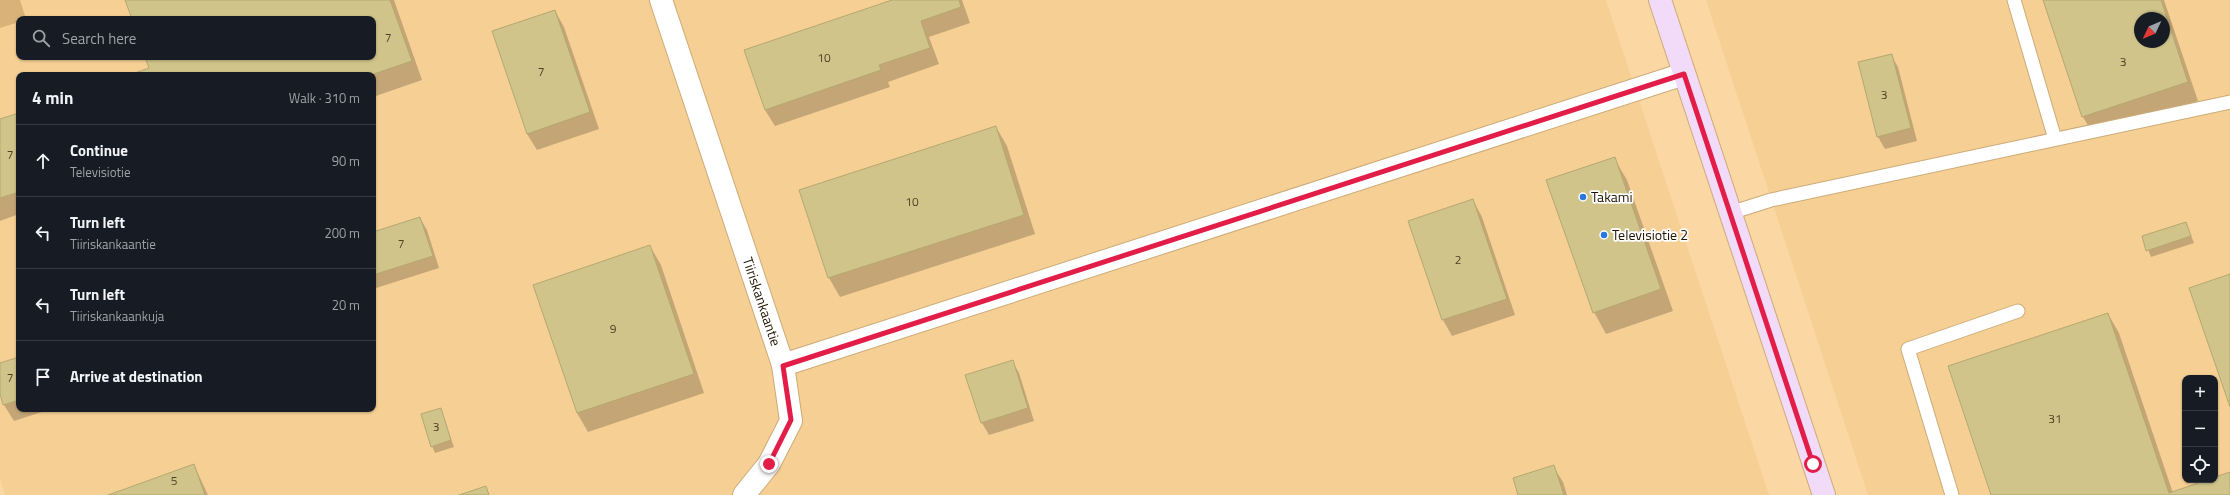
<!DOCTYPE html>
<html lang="en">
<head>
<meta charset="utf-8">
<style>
  :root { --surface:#171b24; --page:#242831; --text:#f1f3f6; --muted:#9ea1a6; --line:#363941 }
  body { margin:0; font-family:"Titillium Web",sans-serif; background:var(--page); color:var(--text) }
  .controls { position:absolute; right:12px; bottom:12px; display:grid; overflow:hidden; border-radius:8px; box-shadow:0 1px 3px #0004 }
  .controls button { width:36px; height:36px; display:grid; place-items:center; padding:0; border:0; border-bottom:1px solid var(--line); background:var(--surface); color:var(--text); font:20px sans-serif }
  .compass { position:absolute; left:2134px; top:12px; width:36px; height:36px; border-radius:50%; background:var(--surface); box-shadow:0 1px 3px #0004; rotate:226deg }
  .stop { position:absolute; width:12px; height:12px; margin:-9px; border:3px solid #e11d48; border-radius:50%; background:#fff }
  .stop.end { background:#e11d48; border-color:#fff; box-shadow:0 1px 4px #0008 }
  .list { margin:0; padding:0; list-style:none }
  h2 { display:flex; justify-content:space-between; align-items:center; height:52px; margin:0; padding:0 16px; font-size:17px }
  h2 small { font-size:13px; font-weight:400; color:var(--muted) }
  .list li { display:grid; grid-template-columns:26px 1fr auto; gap:12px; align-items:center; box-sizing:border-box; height:72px; padding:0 16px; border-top:1px solid var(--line) }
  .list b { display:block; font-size:15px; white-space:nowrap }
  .list p { margin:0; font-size:13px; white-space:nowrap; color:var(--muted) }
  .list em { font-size:13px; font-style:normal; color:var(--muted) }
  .icon { flex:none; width:22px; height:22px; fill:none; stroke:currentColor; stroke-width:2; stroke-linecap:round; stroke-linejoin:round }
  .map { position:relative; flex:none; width:2230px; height:495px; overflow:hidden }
  .search { position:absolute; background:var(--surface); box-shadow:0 1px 3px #0004; left:16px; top:16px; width:360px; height:44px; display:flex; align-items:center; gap:10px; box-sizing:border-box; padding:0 14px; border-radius:8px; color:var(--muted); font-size:15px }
  .panel { position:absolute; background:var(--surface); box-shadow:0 1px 3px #0004; left:16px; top:72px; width:360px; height:340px; border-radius:8px }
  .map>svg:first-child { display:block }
</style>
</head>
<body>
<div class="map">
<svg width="2230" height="495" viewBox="0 0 2230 495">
  <rect width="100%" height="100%" fill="#fad7a3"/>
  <!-- built -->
  <g fill="#f6cf94" fill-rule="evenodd">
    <path d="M20,0H1606L1769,495H5L0,479V28L19,22V57H373V19H26ZM19,75H373V409H19Z"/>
    <path d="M1706,0H2230V495H1868ZM2140,18H2164V42H2140ZM2185,378H2215V480H2185Z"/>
  </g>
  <!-- green -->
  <path fill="#d8b278" d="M0,0H20L26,19H19V22L0,28Z"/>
  <!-- shadow -->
  <g fill="#0003" fill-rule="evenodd">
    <path d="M126,0H394L422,80L373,97V75H132L150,69L146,57H373V19H133Z"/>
    <path d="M895,0H962L970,23L929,37L939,64L888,82L890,87L775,126L765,110Z"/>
    <path d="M2044,0H2164L2198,101L2094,136L2083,117ZM2140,18H2164V42H2140Z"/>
    <path d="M555,11L564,27L599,129L537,150L527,134Z"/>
    <path d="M1891,55L1898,67L1917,141L1885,149L1878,137L1859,63Z"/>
    <path d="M19,114V214L0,221V120Z"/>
    <path d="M996,127L1007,146L1035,234L840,297L829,278Z"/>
    <path d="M1614,158L1627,180L1673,311L1606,334L1594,312Z"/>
    <path d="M1473,200L1482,217L1515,315L1452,336L1443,320L1409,222Z"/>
    <path d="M420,218L427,230L439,268L373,289V233Z"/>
    <path d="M2186,223L2194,243L2151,257L2143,237Z"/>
    <path d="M650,246L661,265L704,393L588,432L577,413Z"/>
    <path d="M2108,314L2119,333L2173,493L2215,480V478L2230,473V495H1992Z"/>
    <path d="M19,358V409H51L14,421L4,405L0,390V364Z"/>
    <path d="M1012,361L1019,373L1034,421L989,435L982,423Z"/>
    <path d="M440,409L454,447L435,453L432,446Z"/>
    <path d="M194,465L208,495H111Z"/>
    <path d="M1553,466L1563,482L1567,495H1520Z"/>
  </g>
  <!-- building -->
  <g fill="#d0c48a" stroke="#b4a86f" fill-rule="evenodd">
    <path d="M125,0H390L412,61L371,75H129L149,68L145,57H373V19H132Z"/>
    <path d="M892,0H959L961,7L921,21L930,48L879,65L881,70L765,110L744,50Z"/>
    <path d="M2043,0H2161L2188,82L2082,117ZM2140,18H2164V42H2140Z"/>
    <path d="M555,10L590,112L527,134L492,31Z"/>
    <path d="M1892,54L1911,128L1877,137L1858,62Z"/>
    <path d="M19,113V192L0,198V119Z"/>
    <path d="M996,126L1024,215L828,278L799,190Z"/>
    <path d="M1615,157L1661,289L1593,313L1546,180Z"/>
    <path d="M1473,199L1507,299L1442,320L1408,221Z"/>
    <path d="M420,217L433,256L373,275V232Z"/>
    <path d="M2186,222L2191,236L2146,251L2142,236Z"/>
    <path d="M650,245L694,374L577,413L533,285Z"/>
    <path d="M2230,274V407L2189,288Z"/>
    <path d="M2108,313L2169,493L2207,480H2215V477L2230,472V495H1991L1948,366Z"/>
    <path d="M19,357V400L3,405L0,394V363Z"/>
    <path d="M1013,360L1028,408L981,423L965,375Z"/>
    <path d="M441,408L451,440L431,447L421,414Z"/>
    <path d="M194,464L205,495H108L136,485Z"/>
    <path d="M1554,465L1564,495H1518L1513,478Z"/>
    <path d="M486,486L489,495H459Z"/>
  </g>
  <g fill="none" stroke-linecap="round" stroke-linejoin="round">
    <defs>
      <g id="lane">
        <path d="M2014,0L2055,139"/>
        <path d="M1730,213L1771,200L2230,102"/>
        <path d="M1952,495L1908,349L2018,311"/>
      </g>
      <g id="street">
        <path id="s1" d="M661,0L783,365L1684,74"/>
        <path d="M744,495L769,464L791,421L783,365"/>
      </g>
      <path id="secondary" d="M1660,0L1824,495"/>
    </defs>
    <!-- lane casing -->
    <use href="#lane" stroke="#ccab78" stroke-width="15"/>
    <!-- street casing -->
    <use href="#street" stroke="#ccab78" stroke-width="24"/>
    <!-- secondary casing -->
    <use href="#secondary" stroke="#ccab78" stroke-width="24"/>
    <!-- lane -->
    <use href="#lane" stroke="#fff" stroke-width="13"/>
    <!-- street -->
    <use href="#street" stroke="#fff" stroke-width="22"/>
    <!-- secondary -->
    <use href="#secondary" stroke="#f2dbf9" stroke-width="22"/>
  </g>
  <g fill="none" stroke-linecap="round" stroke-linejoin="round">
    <!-- route -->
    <path stroke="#e11d48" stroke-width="5" d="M769,464L791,420L783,366L1684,74L1813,464"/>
  </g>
  <!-- markers -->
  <g fill="#2877e2" stroke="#fefefe" stroke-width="1.5">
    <circle cx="1583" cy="197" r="4"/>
    <circle cx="1604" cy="235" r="4"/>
  </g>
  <g text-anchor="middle" stroke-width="3.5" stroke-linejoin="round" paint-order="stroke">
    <!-- number labels -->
    <g font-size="12" fill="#4d4124">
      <text x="388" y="42">7</text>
      <text x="824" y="62">10</text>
      <text x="2123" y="66">3</text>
      <text x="541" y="76">7</text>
      <text x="1884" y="99">3</text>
      <text x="10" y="159">7</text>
      <text x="912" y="206">10</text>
      <text x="401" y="248">7</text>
      <text x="1458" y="264">2</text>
      <text x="613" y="333">9</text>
      <text x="10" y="382">7</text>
      <text x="2055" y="423">31</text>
      <text x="436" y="431">3</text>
      <text x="174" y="485">5</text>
    </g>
    <!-- poi labels -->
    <g font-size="14" fill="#211502" stroke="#fefefe" text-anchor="start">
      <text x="1591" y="202">Takami</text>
      <text x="1612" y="240">Televisiotie 2</text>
    </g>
    <!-- street labels -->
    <g font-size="14" fill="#211502" stroke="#fefefe">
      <text dy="5" stroke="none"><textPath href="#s1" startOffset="318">Tiiriskankaantie</textPath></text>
    </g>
  </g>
</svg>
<div class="controls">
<button>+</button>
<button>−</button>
<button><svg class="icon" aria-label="locate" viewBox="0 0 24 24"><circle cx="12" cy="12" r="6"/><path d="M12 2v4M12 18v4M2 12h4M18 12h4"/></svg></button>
</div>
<svg class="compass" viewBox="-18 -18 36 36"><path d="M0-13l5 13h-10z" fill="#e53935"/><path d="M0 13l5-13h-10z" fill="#9ea1a6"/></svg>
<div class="stop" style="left:1813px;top:464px"></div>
<div class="stop end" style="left:769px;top:464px"></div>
<div class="search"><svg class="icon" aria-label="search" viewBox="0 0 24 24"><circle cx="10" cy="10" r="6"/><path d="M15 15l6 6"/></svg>Search here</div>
<section class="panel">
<h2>4 min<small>Walk · 310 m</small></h2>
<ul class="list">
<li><svg class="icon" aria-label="ahead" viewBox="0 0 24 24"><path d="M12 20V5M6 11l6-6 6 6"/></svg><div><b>Continue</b><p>Televisiotie</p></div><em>90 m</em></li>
<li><svg class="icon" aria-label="left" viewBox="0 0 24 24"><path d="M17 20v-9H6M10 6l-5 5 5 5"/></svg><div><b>Turn left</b><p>Tiiriskankaantie</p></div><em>200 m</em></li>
<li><svg class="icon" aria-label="left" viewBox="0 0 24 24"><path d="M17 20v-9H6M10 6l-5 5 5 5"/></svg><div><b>Turn left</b><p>Tiiriskankaankuja</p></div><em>20 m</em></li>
<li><svg class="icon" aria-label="arrive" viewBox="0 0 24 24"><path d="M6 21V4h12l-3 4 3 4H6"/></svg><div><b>Arrive at destination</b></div></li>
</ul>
</section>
</div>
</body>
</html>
